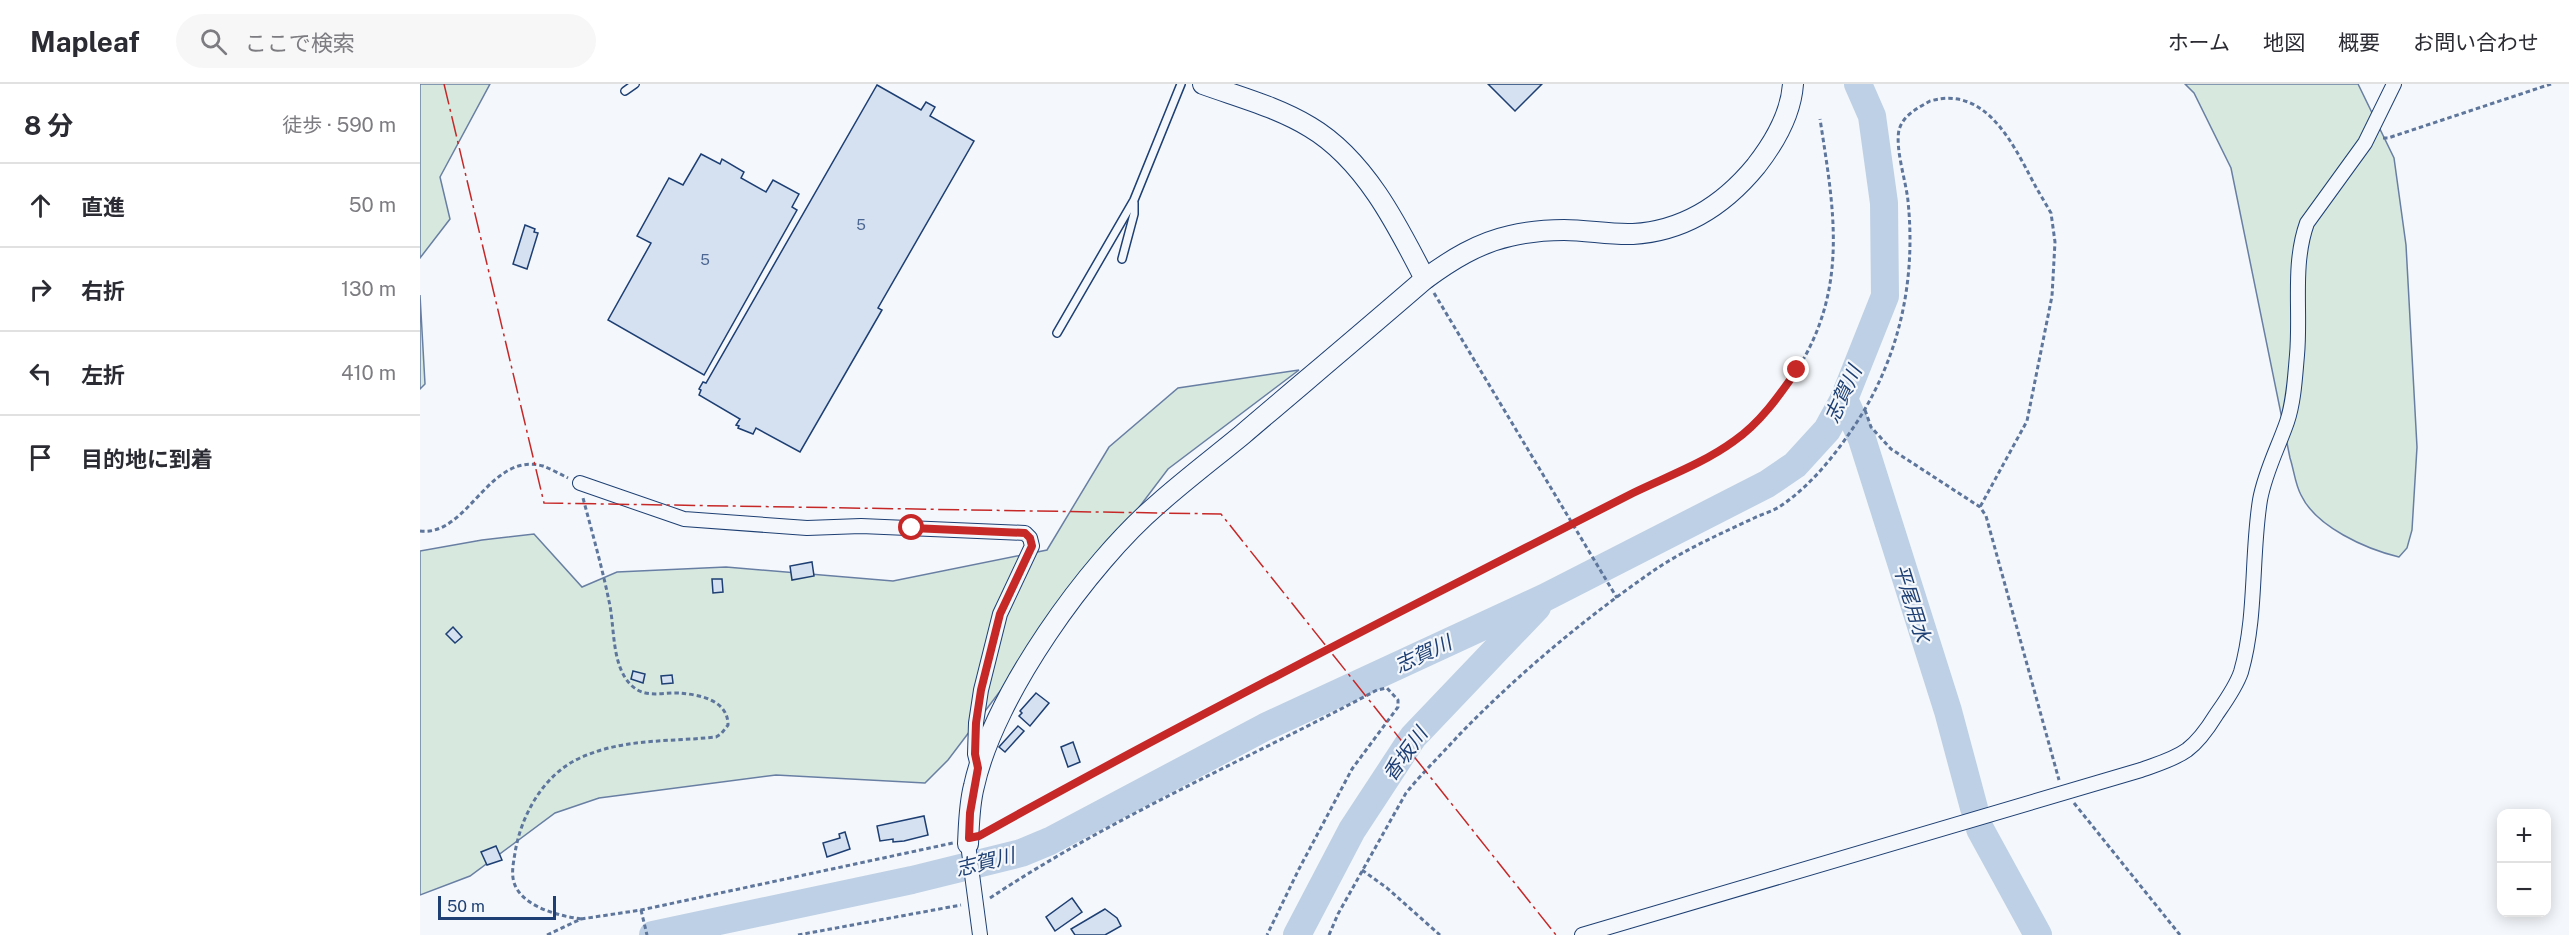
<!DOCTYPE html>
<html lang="ja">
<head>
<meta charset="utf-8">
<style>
  :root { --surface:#fff; --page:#f7f7f7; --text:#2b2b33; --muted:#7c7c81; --line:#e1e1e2 }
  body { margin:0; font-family:"Public Sans","Noto Sans JP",sans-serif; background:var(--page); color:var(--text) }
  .controls { position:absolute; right:18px; bottom:18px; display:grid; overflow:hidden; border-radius:12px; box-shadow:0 3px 15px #0003 }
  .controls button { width:54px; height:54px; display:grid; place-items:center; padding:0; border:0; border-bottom:2px solid var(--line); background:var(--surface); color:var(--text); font:30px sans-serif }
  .scale { position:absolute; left:18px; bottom:15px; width:118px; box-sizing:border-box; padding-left:6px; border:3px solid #1d3f73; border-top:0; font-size:16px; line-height:21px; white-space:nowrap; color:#1d3f73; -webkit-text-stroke:4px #f4f7fb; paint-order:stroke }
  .stop { position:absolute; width:18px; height:18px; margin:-14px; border:4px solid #c62828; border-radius:50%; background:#fff }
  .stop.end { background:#c62828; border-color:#fff; box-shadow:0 2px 6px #0008 }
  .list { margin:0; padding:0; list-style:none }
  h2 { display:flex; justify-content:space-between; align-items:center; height:78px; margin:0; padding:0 24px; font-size:26px }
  h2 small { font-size:20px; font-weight:400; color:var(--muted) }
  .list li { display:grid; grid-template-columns:39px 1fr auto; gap:18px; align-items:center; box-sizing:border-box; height:84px; padding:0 24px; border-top:2px solid var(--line) }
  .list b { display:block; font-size:22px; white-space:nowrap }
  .list em { font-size:20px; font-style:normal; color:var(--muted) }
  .icon { flex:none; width:33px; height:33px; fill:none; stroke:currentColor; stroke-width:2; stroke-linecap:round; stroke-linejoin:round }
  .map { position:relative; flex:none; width:2149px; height:851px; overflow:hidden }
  header { display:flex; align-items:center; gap:36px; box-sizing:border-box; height:84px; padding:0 30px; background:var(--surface); border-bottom:2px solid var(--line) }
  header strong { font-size:28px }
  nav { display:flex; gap:33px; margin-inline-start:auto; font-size:21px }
  .search { width:420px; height:54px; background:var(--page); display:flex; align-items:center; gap:15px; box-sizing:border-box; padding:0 21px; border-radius:33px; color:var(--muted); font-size:22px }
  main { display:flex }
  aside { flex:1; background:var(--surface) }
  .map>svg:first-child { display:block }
</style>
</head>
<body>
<header>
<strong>Mapleaf</strong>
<div class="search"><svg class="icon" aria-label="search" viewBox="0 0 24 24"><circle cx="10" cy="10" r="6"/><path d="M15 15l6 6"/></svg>ここで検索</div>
<nav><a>ホーム</a><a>地図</a><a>概要</a><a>お問い合わせ</a></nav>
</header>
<main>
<aside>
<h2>8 分<small>徒歩 · 590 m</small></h2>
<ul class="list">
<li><svg class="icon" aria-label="ahead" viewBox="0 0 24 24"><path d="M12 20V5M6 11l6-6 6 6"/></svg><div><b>直進</b></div><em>50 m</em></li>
<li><svg class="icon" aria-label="right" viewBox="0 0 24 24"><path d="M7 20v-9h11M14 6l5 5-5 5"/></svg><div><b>右折</b></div><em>130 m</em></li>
<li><svg class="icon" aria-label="left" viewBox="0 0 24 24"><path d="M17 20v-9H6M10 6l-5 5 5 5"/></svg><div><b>左折</b></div><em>410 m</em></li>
<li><svg class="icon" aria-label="arrive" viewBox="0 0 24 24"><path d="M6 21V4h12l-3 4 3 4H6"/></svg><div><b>目的地に到着</b></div></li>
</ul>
</aside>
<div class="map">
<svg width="2149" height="851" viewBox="0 0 2149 851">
  <rect width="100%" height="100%" fill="#f4f7fb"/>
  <!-- green -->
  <g fill="#d7e8df" stroke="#687fa3" stroke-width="1.5">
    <path d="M0,0H70L20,93L30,135L0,174Z"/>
    <path d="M1765,0H1938L1974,74L1986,161L1997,363L1992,446L1987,464L1979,473C1946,465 1896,443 1881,411C1875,400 1874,386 1870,374L1811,84L1774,9Z"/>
    <path d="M0,211L5,300L0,305Z"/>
    <path d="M879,286L748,385L528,676L505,699L356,691L179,714L135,729L50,792L0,811V467L62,456L114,450L162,503L197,488L306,483L473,497L627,466L689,363L758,304Z"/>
  </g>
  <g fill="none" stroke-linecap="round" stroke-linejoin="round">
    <!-- river -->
    <g stroke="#bed0e5" stroke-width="28">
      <path d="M1424,315L1442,355L1528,627L1554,724"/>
      <path d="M1560,745L1618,851"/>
      <path d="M233,851L492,796L601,769L630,757L845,643L1126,513L1347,400L1375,381L1407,346L1424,315L1465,212L1464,119L1452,32L1438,0"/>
      <path d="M877,851L932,746L993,653L1117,523"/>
    </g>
  </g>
  <!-- building -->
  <g fill="#d5e0f0" stroke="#1d3f73" stroke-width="1.5">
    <path d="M1068,0H1122L1095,27Z"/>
    <path d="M457,1L501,26L506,18L515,23L510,32L554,57L458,224L462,226L380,368L336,344L333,350L318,344L319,342L316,341L320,335L279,311L281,306L279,305L283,298L286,299Z"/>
    <path d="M281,70L300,80L302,75L324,88L321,94L346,108L353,96L379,110L372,123L377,126L284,291L188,236L231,159L217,152L249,94L263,101Z"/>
    <path d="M105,141L115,145L114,148L118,149L107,185L93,180Z"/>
    <path d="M392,478L394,492L372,496L370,482Z"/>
    <path d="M292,495H302L303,508L293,509Z"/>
    <path d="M33,543L42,553L35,559L26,550Z"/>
    <path d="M213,587L225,590L223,599L211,595Z"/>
    <path d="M252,591L253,599L242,600L241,592Z"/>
    <path d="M616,609L629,619L610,642L599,632L602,629L600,627Z"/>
    <path d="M598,642L604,647L585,668L579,663Z"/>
    <path d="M653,658L660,678L648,683L641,663Z"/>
    <path d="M504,732L508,751L484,757L473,758V755L460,757L457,742Z"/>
    <path d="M425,748L430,765L407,773L403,759L420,754L419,750Z"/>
    <path d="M76,762L82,776L67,781L61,768Z"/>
    <path d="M652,814L662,828L635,847L626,833Z"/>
    <path d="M685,825L697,834L701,842L685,851H655L651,845Z"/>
  </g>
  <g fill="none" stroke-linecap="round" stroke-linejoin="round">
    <defs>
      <g id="lane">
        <path d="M205,7L215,0"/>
        <path d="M702,175L714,130V119"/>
        <path d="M637,249L714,116L761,0"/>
      </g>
      <g id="street">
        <path d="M160,399L264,435L387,444L441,442L605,449L610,454L612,462L580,530L561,606L556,639L555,670L558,682"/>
        <path d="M548,760L560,851"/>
        <path d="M1162,851L1721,686C1737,680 1753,676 1767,666C1779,657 1788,644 1796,631C1805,618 1816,603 1821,588C1837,532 1831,472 1840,416C1845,388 1858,364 1867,338C1874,317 1875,293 1877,271C1881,227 1872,181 1887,139L1945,59L1974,0"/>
      </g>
      <g id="secondary">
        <path d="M783,0C819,13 857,23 890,43C944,75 977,140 1005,195"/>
        <path d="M548,760C549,741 549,721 554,702C574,611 668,480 738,420C765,396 794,374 822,351C883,299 945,247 1005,195C1031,176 1058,159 1090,152C1107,148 1127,146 1144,146C1167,146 1190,151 1213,150C1264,147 1304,121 1336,82C1354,59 1371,29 1373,0"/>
      </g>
    </defs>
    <!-- lane casing -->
    <use href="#lane" stroke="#1d3f73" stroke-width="10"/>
    <!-- street casing -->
    <use href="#street" stroke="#1d3f73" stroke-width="16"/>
    <!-- secondary casing -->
    <use href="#secondary" stroke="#1d3f73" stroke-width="22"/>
    <!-- path -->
    <g stroke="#5e769c" stroke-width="3" stroke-dasharray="4.5 3" stroke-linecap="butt">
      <path d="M1963,54H1968L2131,0"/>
      <path d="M1014,209L1197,514"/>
      <path d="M1445,326L1451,343L1471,365L1560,423L1566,432L1639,696"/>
      <path d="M0,447C48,453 69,367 123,382C131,385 140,390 148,394"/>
      <path d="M1654,719L1760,851"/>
      <path d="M564,749C732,657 901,568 1071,481C1125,453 1179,426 1233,399C1260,386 1289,375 1313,358C1339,340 1361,313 1377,286C1429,203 1414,126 1400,35"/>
      <path d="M942,786L967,804L1020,851"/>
      <path d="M570,814C692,733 828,675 957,606L967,604L978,616V623L932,685L879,785L847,851"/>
      <path d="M221,826L227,851"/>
      <path d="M161,835L221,826L533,759"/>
      <path d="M127,851L161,835C140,832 108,824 97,805C90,794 93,781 95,769C101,731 124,690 160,674C203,654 250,658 296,653L301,650L308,641C308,616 280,611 260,609C243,608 225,615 211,601C191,581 195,543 189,517C182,483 172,448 163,414"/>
      <path d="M378,851L541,821"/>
      <path d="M909,851L918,830L986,709C1002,689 1021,671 1038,652C1098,590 1165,534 1236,485C1266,465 1302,449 1334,434C1342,430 1351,428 1359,423C1391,402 1416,370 1437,338C1480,271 1496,196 1488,117C1486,97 1475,65 1479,46C1483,31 1498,24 1510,17C1569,0 1596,67 1617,105L1631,129L1635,158L1632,212L1607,337L1560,423"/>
    </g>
    <!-- lane -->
    <use href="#lane" stroke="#f4f7fb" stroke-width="7"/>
    <!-- street -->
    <use href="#street" stroke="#f4f7fb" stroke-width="14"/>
    <!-- secondary -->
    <use href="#secondary" stroke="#f4f7fb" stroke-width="20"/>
    <!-- power -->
    <path stroke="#c62828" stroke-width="1.5" stroke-dasharray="21 4.5 3 4.5" stroke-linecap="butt" d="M24,0L124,419L801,430L1136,851"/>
  </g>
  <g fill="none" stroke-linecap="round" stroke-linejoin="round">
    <!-- route -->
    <path stroke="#c62828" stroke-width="8" d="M492,444L605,449L610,454L612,462L580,530L561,606L556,639L555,670L558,684L550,729L549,754L559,752C709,668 861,589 1013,511C1080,477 1146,443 1213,409C1246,393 1284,379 1314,357C1340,339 1359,312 1377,286"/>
  </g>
  <g text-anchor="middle" stroke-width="4.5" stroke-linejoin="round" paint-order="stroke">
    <!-- number labels -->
    <g font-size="15" fill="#4b6792">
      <text x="441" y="146">5</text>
      <text x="285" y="181">5</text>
    </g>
    <!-- water labels -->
    <g font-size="20" font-style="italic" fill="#1d3f73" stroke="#f4f7fb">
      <text transform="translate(1423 310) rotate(-65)" y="7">志賀川</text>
      <text transform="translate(1492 519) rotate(73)" y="7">平尾用水</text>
      <text transform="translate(1003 570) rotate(-25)" y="7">志賀川</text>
      <text transform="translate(985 670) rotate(-54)" y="7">香坂川</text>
      <text transform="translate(565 778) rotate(-14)" y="7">志賀川</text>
    </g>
  </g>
</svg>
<div class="controls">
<button>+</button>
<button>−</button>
</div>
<div class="scale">50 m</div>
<div class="stop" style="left:492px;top:444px"></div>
<div class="stop end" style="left:1377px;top:286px"></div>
</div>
</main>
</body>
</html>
